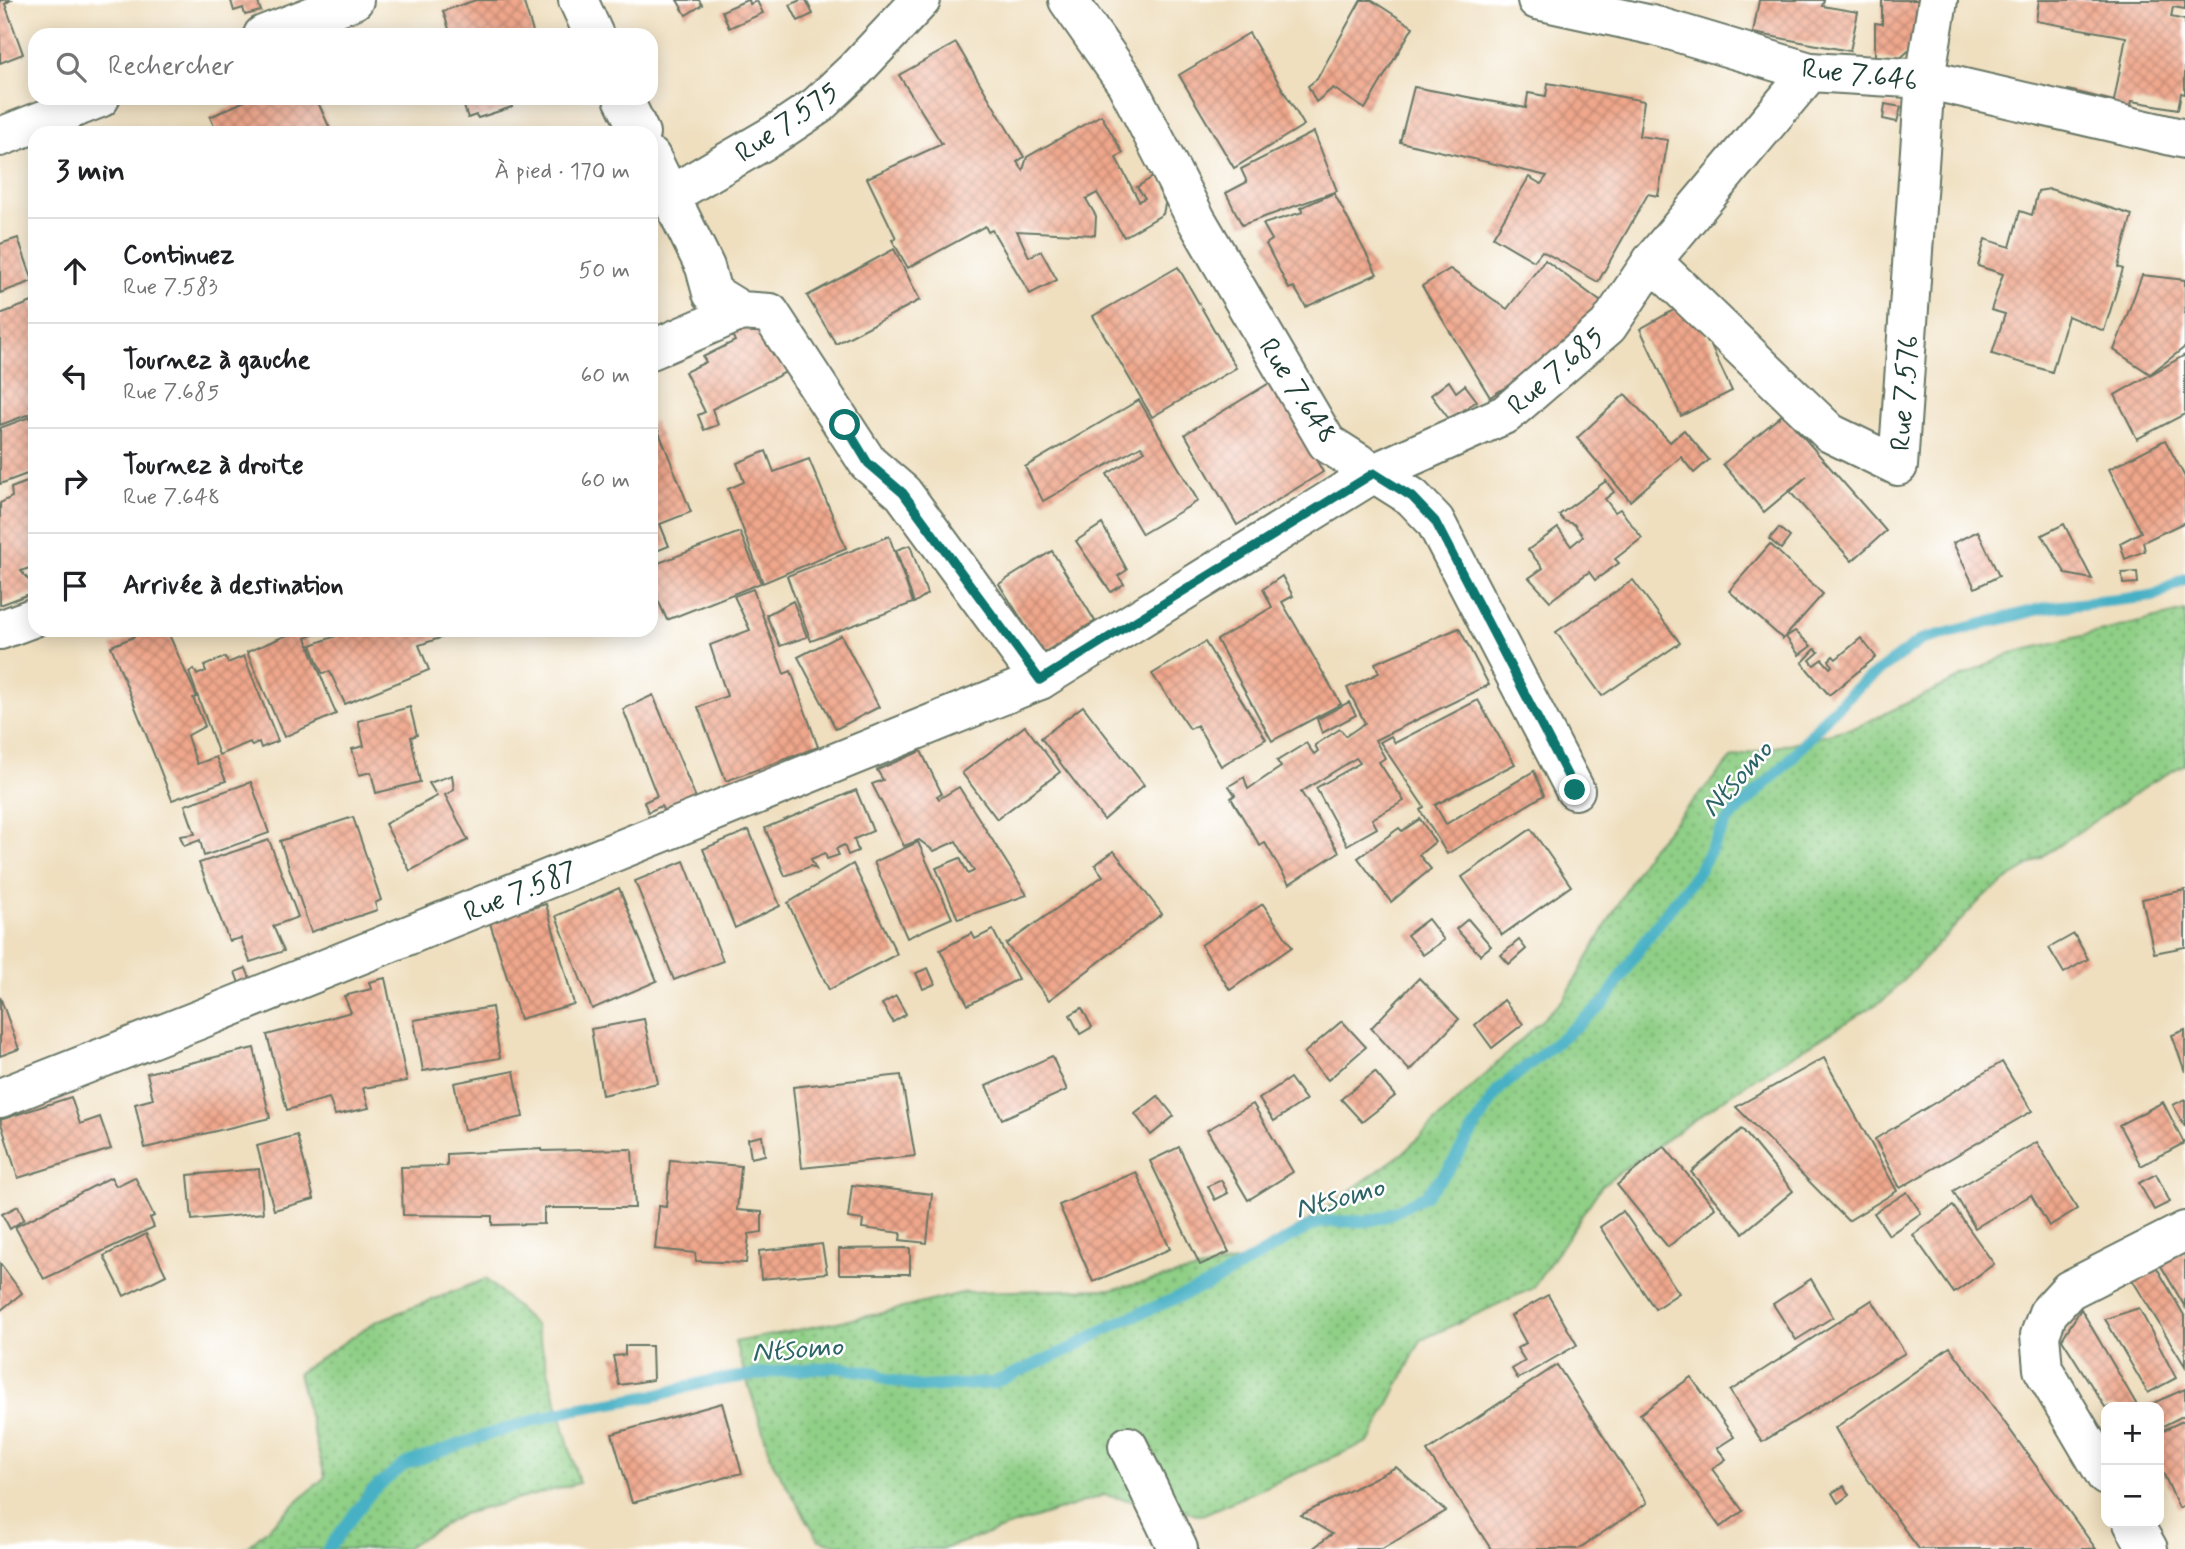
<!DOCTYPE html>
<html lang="fr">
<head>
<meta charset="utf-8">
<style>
  :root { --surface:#fff; --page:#f2f2f2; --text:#202124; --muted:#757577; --line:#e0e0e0 }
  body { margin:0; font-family:Mynerve,sans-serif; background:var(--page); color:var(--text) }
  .controls { position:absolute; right:21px; bottom:21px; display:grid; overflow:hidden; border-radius:14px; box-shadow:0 4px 18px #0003 }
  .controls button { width:63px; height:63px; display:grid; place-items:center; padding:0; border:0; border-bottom:2px solid var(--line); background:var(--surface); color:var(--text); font:35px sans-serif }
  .stop { position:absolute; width:21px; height:21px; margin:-16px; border:5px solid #0f766e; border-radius:50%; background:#fff }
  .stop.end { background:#0f766e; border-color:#fff; box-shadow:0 2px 7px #0008 }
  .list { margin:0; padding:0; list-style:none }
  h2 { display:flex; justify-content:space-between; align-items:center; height:91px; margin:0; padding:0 28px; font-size:30px }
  h2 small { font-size:23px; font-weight:400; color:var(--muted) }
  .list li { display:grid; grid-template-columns:46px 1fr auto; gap:21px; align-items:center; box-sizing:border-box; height:105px; padding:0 28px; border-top:2px solid var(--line) }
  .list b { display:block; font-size:26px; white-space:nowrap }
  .list p { margin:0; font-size:23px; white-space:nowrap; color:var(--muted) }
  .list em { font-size:23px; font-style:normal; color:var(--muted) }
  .icon { flex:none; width:38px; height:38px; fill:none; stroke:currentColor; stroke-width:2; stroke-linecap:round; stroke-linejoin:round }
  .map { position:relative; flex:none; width:2185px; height:1549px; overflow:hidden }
  .search { position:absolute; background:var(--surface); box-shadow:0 4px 18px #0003; left:28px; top:28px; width:630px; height:77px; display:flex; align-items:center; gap:18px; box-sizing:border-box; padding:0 24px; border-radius:21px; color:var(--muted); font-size:26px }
  .panel { position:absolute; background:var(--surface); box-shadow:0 4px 18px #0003; left:28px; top:126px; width:630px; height:511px; border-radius:21px }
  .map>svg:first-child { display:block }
</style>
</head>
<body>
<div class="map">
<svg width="2185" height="1549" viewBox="0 0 2185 1549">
  <defs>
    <pattern id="grass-dots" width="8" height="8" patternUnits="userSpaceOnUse" patternTransform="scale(1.75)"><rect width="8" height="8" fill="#8fcf86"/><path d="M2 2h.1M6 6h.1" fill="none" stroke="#74a96e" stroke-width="1.8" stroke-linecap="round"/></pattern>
    <pattern id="building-cross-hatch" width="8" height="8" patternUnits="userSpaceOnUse" patternTransform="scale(1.75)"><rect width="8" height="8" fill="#f0a78c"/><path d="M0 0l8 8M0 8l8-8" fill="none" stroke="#c28973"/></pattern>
  </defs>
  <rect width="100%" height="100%" fill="#fff"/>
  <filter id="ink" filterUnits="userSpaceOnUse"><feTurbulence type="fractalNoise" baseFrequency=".0143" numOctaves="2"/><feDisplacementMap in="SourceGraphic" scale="14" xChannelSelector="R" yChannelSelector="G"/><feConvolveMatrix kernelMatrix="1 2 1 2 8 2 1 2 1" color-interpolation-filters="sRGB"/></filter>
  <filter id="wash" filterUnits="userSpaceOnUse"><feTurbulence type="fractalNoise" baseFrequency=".00686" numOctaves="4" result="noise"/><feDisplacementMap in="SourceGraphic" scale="28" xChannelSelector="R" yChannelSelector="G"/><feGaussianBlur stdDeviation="1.57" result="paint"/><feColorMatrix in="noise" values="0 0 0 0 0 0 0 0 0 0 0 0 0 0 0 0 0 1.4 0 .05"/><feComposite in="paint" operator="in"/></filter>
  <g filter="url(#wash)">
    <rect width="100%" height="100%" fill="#efdfbf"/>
    <!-- grass -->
    <g fill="url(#grass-dots)" stroke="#57865d" stroke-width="2">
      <path d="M2185,611V764L2152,782L1984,896L1885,999L1747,1083L1603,1184L1533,1288L1421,1340L1370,1441L1202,1515L1104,1495L943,1549H854L819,1540L773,1463L735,1342L883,1313L966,1292L1114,1289L1257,1257L1403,1153L1565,998L1648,851L1732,758L1859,726L2012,653Z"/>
      <path d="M486,1279L536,1326L579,1483L463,1514L403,1549H245L325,1477L298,1373L375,1322Z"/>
    </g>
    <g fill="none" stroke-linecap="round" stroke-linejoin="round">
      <!-- stream -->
      <path stroke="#46b0c5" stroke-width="12" d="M328,1549L372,1491L405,1464L486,1435L570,1410L658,1395L705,1382L781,1371L836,1367L876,1373L885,1379L920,1387L993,1383L1072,1348L1119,1322L1208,1285L1310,1226L1323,1222L1368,1221L1384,1217L1425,1196L1449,1169L1498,1090L1605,1002L1641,946L1698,872L1726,822L1788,762L1828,715L1860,685L1921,640L2044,608L2153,596L2185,579"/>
    </g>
    <g id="blocks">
      <!-- building -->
      <g fill="url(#building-cross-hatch)">
        <path d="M0,0H11L5,4L23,54L0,63Z"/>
        <path d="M235,0H257L261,11L245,15L243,8L234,11L231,1Z"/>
        <path d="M476,0H523L534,35H451L443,11Z"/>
        <path d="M677,0H699L702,5L686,15Z"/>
        <path d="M747,0H749L750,4L757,1L763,13L729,28L722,11Z"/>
        <path d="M800,0H806L813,14L798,21L790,5Z"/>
        <path d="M1361,0H1371L1413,27L1365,109L1333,88L1316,102L1308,86L1317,79Z"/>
        <path d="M1759,0H1824L1822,6L1858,12L1850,51L1753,33Z"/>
        <path d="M1882,0H1933L1930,32L1897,61L1875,57V23L1882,24Z"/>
        <path d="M2039,0H2185V9L2173,7L2171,17L2185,20V94L2181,93L2178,109L2132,101L2128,120L2063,104L2068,90L2114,101L2126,37L2036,21Z"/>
        <path d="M1249,33L1304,125L1234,168L1179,75Z"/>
        <path d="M956,43L1024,157L1017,162L1023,170L1027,157L1101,115L1123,153L1116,158L1139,201L1145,198L1137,187L1156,175L1167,195L1163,214L1124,237L1097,193L1086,199L1096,216L1095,235L1017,231L1029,257L1041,251L1057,280L1030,294L992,230L988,232L985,226L908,268L892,240L896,238L867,178L942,144L899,75Z"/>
        <path d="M1548,83L1644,101L1639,136L1668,140L1658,196L1648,194L1598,282L1542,251L1534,261L1493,237L1529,177L1541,184L1547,176L1400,142L1414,87L1526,108L1528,93L1546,96Z"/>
        <path d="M251,98H316L332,133H217L210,117Z"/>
        <path d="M461,98H510L512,107L478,118L476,115L468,118Z"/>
        <path d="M1885,104L1901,107L1897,122L1883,119Z"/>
        <path d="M1314,132L1337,191L1242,225L1226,193L1247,182L1241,169Z"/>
        <path d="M2050,189L2132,215L2118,267L2123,269L2104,331L2068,316L2052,372L1992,354L2005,314L1991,310L2003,274L1978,266L1985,239L2010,247L2020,211L2032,215L2038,191Z"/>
        <path d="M1334,193L1377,274L1306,307L1294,287L1289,289L1266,244L1272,240L1263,224L1303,212L1300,208Z"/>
        <path d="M18,238L33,281L0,293V244Z"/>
        <path d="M894,249L920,300L836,344L807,296Z"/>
        <path d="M1545,260L1605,305L1564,350L1490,397L1422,286L1450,269L1507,309Z"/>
        <path d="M1178,267L1236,368L1152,417L1093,316Z"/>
        <path d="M2142,275L2185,280V347L2150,374L2114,350Z"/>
        <path d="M1690,301L1732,391L1681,416L1640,329Z"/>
        <path d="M32,302L35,310V412L0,425V314Z"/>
        <path d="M758,316L786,372L712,409L718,425L704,430L698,415L705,412L685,372L706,362L703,357L735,341L731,332Z"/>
        <path d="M2185,355V414L2137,439L2115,395Z"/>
        <path d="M1273,381L1323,472L1237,525L1185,434Z"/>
        <path d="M1449,381L1456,392L1465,385L1477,401L1449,419L1431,395Z"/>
        <path d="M1625,394L1670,442L1684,430L1709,460L1694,473L1681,457L1630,501L1577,438Z"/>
        <path d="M1139,400L1198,501L1142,534L1107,474L1145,451L1141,446L1043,501L1025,467Z"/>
        <path d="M1783,414L1886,531L1852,561L1790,492L1807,476L1764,512L1723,464Z"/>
        <path d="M35,415V471L0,484V428Z"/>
        <path d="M654,420L691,512L660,524L669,546L651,553L656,564L740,532L761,583L667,620L651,585V422Z"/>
        <path d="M2165,440L2185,477V522L2143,542L2145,551L2125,559L2120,543L2141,532L2109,469Z"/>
        <path d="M766,451L774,472L809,459L846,548L763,583L728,489L744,482L737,463Z"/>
        <path d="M35,479V566L21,571L35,588V592L0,605V503L12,497L11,488Z"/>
        <path d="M1606,481L1614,492L1605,499L1615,512L1620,509L1642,538L1615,559L1619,563L1595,580L1589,572L1550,601L1529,578L1543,568L1528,550L1558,528L1571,546L1583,536L1574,524L1564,521L1559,515Z"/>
        <path d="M1102,524L1127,570L1118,576L1124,584L1111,592L1076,541Z"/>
        <path d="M2064,524L2092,579L2066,574L2042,535Z"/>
        <path d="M1779,528L1790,537L1781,549L1769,539Z"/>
        <path d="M1978,531L1999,576L1975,588L1953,543Z"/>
        <path d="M889,536L913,603L811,641L787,576Z"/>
        <path d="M1770,544L1823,594L1783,639L1729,591Z"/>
        <path d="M910,545L927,594L914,603L896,550Z"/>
        <path d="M1052,551L1095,621L1043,653L999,584Z"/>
        <path d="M2137,572L2138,583L2123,584L2122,573Z"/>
        <path d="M1282,576L1293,596L1282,602L1341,704L1272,741L1217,640L1272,607L1263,589Z"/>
        <path d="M1633,580L1680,643L1602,696L1556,632Z"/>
        <path d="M753,589L784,674L791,671L818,747L726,781L698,707L727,696L710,645L750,630L734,596Z"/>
        <path d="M793,601L807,637L780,646L766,615Z"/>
        <path d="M1459,628L1489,685L1375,740L1385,758L1379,762L1404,801L1372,819L1377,828L1347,845L1316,788L1360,763L1356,758L1301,792L1339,852L1289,884L1265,843L1260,846L1231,798L1235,795L1229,786L1244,777L1248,789L1281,767L1277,761L1306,743L1314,754L1318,751L1315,745L1340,729L1346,736L1365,723L1347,688L1379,673L1375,663Z"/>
        <path d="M131,630H167L197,697L193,698L205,726L187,736L197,764L216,757L226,781L172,800L111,646L134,637Z"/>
        <path d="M299,630H324L306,638L336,714L284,737L247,652Z"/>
        <path d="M352,630H445L446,636L419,645L429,670L345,704L330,672L322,673L311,645Z"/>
        <path d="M1795,631L1811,646L1799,655L1786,637Z"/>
        <path d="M841,635L879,707L836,729L798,657Z"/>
        <path d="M1861,638L1876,657L1829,695L1802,663L1815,649L1819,652L1810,660L1814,665L1822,659L1830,668L1832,666L1829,660L1833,656L1836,659Z"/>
        <path d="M1205,642L1266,739L1221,766L1197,725L1190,729L1152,674Z"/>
        <path d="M244,656L278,741L261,748L259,742L252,746L250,742L219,755L189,672L194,669L197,675L206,671L204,666L225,657L228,663Z"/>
        <path d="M653,695L696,798L664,811L661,806L648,812L644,802L657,796L623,709Z"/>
        <path d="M1478,700L1515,764L1435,805L1446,824L1534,771L1544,795L1447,854L1420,810L1424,807L1380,742L1391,736L1395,743Z"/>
        <path d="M1349,702L1356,715L1322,733L1317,719Z"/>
        <path d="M1083,706L1144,785L1104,820L1041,738Z"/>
        <path d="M410,707L417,735L411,737L420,782L376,793L371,772L359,775L352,749L364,746L358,721Z"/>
        <path d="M1025,726L1060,772L997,819L962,773Z"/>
        <path d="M921,751L942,794L937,796L939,799L959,787L1027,895L958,919L936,868L960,858L968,874L974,871L956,841L934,851L919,840L904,846L872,784L883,780L877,770Z"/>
        <path d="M452,775L454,790L445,795L468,840L410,871L385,824L437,796L429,783Z"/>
        <path d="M251,782L269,833L204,856L200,840L184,846L180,836L195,834L185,805Z"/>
        <path d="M856,790L873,831L854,839L858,851L848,855L844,845L836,849L839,855L827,859L825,853L811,859L816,869L811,866L785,876L765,828Z"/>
        <path d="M353,817L381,900L375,903L377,910L311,932L280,841Z"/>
        <path d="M1420,819L1435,842L1419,855L1431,869L1391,902L1358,858L1399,828L1402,831Z"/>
        <path d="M1531,829L1571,886L1502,935L1462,877Z"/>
        <path d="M749,830L780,906L735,928L703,849Z"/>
        <path d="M269,840L298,917L273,926L284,951L250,962L241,938L229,941L199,863Z"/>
        <path d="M918,842L952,918L907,938L874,862Z"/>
        <path d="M1114,851L1162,914L1049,1000L1006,944L1103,876L1095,865Z"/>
        <path d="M684,861L723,961L674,980L635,881Z"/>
        <path d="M853,864L897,954L829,990L788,903Z"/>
        <path d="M619,888L657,981L592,1009L556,916Z"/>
        <path d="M2185,890V947L2154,953L2142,899Z"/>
        <path d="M546,904L574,1004L520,1019L489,920Z"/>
        <path d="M1263,904L1292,947L1230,990L1201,945Z"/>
        <path d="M1428,919L1444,940L1423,955L1407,935Z"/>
        <path d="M1468,919L1491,946L1480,955L1456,929Z"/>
        <path d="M993,930L1018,979L968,1005L940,950L972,933L975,939Z"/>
        <path d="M2074,934L2088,959L2064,973L2049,948Z"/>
        <path d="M1519,940L1526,949L1509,964L1501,955Z"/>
        <path d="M246,968L253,986L242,991L235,972Z"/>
        <path d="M928,968L935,984L923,989L916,973Z"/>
        <path d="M385,978L407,1081L363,1088L369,1108L335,1115L329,1098L287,1110L267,1035L351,1012L344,996L371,989L369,982Z"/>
        <path d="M1419,978L1459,1019L1410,1071L1371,1028Z"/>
        <path d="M896,996L906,1014L893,1022L882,1004Z"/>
        <path d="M0,997L19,1049L0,1056Z"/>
        <path d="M1504,1000L1523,1024L1492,1048L1475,1025Z"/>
        <path d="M492,1007L500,1058L423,1071L414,1020Z"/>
        <path d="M1082,1008L1092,1027L1080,1034L1070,1015Z"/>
        <path d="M644,1019L658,1083L602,1095L591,1029Z"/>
        <path d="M1342,1021L1366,1047L1328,1080L1304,1053Z"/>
        <path d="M2185,1030V1072L2172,1035Z"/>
        <path d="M254,1048L270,1118L145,1148L135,1104L153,1099L147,1073Z"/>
        <path d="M1052,1056L1067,1090L1002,1119L986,1086Z"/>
        <path d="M1824,1058L1897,1191L1848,1221L1736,1107Z"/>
        <path d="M2002,1062L2032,1111L1900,1188L1875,1139Z"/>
        <path d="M514,1071L523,1117L464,1130L454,1083Z"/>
        <path d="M1375,1072L1395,1096L1362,1122L1341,1099Z"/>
        <path d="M901,1075L915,1156L802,1168L793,1087Z"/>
        <path d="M1290,1078L1306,1100L1274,1121L1259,1099Z"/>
        <path d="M1158,1096L1174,1116L1151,1135L1135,1114Z"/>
        <path d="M71,1097L80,1124L100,1117L111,1149L18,1178L0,1120Z"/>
        <path d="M2185,1099V1127L2173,1105Z"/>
        <path d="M2163,1102L2184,1143L2141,1166L2119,1125Z"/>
        <path d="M1253,1104L1293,1172L1248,1200L1207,1130Z"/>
        <path d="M1742,1129L1793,1191L1743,1233L1691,1172Z"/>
        <path d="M297,1135L314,1199L274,1210L257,1146Z"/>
        <path d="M762,1136L765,1155L751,1158L748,1139Z"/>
        <path d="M2037,1142L2077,1209L2049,1226L2031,1195L1975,1228L1953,1191Z"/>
        <path d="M1664,1146L1715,1208L1668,1247L1617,1185Z"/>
        <path d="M1179,1147L1229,1252L1200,1265L1150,1161Z"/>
        <path d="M542,1149V1151L632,1149L635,1208H544V1224L492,1225V1216L403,1215L401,1167L447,1166V1154Z"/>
        <path d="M670,1160L741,1166L737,1210L762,1212V1232L749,1234L746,1263L696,1261L695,1253L655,1249L659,1206L666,1207Z"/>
        <path d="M259,1169L263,1213L192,1220L188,1175Z"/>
        <path d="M1136,1172L1170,1249L1093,1282L1059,1205Z"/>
        <path d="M2156,1174L2170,1202L2154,1210L2139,1183Z"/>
        <path d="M111,1177L116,1186L135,1177L154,1216L150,1218L154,1227L44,1279L15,1227Z"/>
        <path d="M1221,1180L1228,1193L1215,1200L1208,1186Z"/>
        <path d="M852,1185L932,1194L927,1243L900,1240L901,1233L862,1228L863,1220L848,1218Z"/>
        <path d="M1907,1192L1921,1213L1889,1235L1874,1213Z"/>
        <path d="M18,1206L24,1219L10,1229L2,1214Z"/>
        <path d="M1953,1206L1994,1264L1954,1293L1913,1235Z"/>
        <path d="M1623,1211L1679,1293L1655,1309L1600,1227Z"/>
        <path d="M146,1234L166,1275L124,1296L104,1256Z"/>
        <path d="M822,1244L827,1273L761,1279L759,1251Z"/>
        <path d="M910,1248V1274H839V1249Z"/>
        <path d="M2185,1251V1307L2157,1259Z"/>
        <path d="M2153,1261L2185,1317V1366L2128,1273Z"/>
        <path d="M0,1263L22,1293L0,1311Z"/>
        <path d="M1811,1279L1833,1317L1796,1340L1773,1304Z"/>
        <path d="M1548,1295L1577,1345L1518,1379L1512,1369L1525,1361L1517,1348L1526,1343L1511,1316Z"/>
        <path d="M1872,1300L1905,1353L1762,1442L1730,1391Z"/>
        <path d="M2139,1308L2176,1378L2148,1393L2105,1319Z"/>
        <path d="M2081,1309L2138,1407H2105L2062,1339Z"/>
        <path d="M625,1346H652L653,1380L619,1385L613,1356L625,1355Z"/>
        <path d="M1950,1347L2096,1549H1919L1854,1461L1835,1428Z"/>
        <path d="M1557,1365L1647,1503L1578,1549H1491L1427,1451Z"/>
        <path d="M1691,1377L1734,1437L1717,1448L1726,1459L1712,1469L1743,1511L1720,1527L1640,1414Z"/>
        <path d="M2185,1389V1415L2159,1428V1407H2144Z"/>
        <path d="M722,1403L742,1473L632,1503L612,1434Z"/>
        <path d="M2185,1420V1505L2179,1508L2159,1464V1432Z"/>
        <path d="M1396,1467L1446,1511L1382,1549H1312L1332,1534L1301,1515Z"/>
        <path d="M1844,1486L1849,1495L1838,1503L1832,1493Z"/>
      </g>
    </g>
  </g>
  <g filter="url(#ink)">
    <use href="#blocks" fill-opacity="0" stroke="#687665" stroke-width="2"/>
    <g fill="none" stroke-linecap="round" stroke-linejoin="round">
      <defs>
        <g id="street">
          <path d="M578,0L594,35"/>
          <path d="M1068,0L1126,83L1196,219L1327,443L1412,497L1435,521L1575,790"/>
          <path d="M1537,0L1656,26L1810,72L1925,79L2185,139"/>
          <path d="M263,35L354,0"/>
          <path d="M623,98L640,133"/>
          <path d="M0,137L100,98"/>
          <path d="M651,157L705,267L712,293L741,311L770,313L868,463L903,493L1040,680"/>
          <path d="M669,196L772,136L817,106L855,70L921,0"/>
          <path d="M1652,261L1830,433L1898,466L1925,79L1938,0"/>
          <path d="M651,350L741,311"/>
          <path d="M0,630L35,617"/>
          <path d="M0,1098L201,1019L1040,680L1374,473L1506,414L1608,326L1652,261L1810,72"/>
          <path d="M1128,1446L1178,1549"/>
          <path d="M2106,1476L2043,1369L2040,1335L2048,1313L2069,1290L2185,1231"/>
          <path d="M2133,1523L2148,1549"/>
        </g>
      </defs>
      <!-- street casing -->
      <use href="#street" stroke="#687665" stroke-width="42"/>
      <!-- street -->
      <use href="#street" stroke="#fff" stroke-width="38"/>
    </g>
  </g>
  <g fill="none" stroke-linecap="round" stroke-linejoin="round" filter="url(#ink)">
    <!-- route -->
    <path stroke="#0f766e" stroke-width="9" d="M845,425L868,463L903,493L1040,680L1374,473L1412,497L1435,521L1575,790"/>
  </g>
  <g text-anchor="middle" stroke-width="5" stroke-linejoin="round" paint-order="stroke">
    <!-- street labels -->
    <g font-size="28" fill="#1f3d34" stroke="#fff">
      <text transform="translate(1860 73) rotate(6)" y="10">Rue 7.646</text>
      <text transform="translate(786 121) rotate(-35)" y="10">Rue 7.575</text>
      <text transform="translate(1555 370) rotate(-41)" y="10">Rue 7.685</text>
      <text transform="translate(1299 390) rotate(57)" y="10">Rue 7.648</text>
      <text transform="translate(1903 393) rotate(-86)" y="10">Rue 7.576</text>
      <text transform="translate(520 890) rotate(-22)" y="10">Rue 7.587</text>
    </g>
    <!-- water labels -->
    <g font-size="30" font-style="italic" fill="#2d6567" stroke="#fff">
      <text transform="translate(1736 778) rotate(-48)" y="10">Ntsomo</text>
      <text transform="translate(1339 1197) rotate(-15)" y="10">Ntsomo</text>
      <text transform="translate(797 1348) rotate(-4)" y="10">Ntsomo</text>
    </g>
  </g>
</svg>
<div class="controls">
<button>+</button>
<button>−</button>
</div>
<div class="stop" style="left:845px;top:425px"></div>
<div class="stop end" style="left:1575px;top:790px"></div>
<div class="search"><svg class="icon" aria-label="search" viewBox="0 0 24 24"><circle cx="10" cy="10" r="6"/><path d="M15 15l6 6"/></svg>Rechercher</div>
<section class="panel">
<h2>3 min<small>À pied · 170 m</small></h2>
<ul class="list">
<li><svg class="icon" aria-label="ahead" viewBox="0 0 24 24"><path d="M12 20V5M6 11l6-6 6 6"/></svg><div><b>Continuez</b><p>Rue 7.583</p></div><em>50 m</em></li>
<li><svg class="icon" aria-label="left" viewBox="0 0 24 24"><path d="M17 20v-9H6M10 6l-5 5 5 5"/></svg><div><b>Tournez à gauche</b><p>Rue 7.685</p></div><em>60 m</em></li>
<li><svg class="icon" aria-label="right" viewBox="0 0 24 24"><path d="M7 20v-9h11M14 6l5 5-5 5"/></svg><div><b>Tournez à droite</b><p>Rue 7.648</p></div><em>60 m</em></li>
<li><svg class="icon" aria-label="arrive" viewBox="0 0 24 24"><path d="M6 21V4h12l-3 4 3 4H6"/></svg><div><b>Arrivée à destination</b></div></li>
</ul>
</section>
</div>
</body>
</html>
